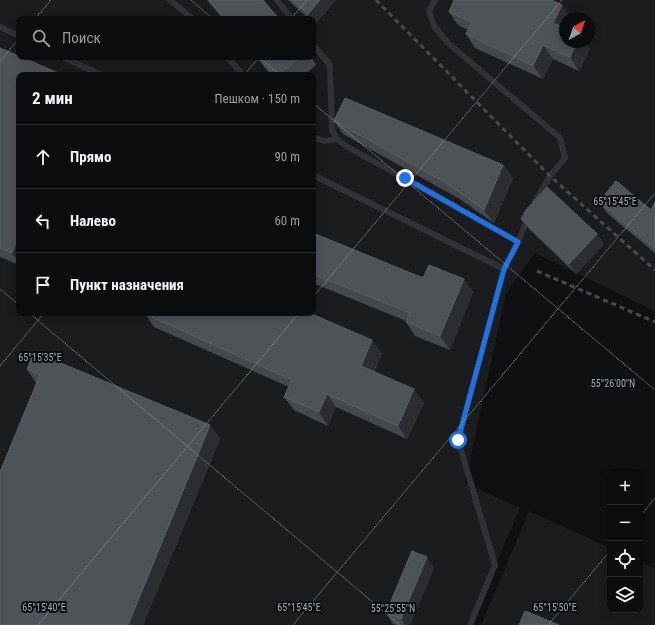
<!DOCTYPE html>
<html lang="ru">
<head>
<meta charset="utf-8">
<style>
  :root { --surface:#0b0c0d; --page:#191a1b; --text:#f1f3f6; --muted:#9a9b9d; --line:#2b2c2e }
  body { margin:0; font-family:"Roboto Condensed",sans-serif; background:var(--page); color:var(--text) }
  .controls { position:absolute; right:12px; bottom:12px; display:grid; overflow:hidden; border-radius:8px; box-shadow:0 2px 10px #0003 }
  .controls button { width:36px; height:36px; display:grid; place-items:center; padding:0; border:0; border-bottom:1px solid var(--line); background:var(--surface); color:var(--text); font:20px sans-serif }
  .compass { position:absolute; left:559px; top:12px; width:36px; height:36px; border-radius:50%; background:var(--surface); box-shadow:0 2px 10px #0003; rotate:40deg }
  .stop { position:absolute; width:12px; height:12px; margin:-9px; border:3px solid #1a73e8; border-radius:50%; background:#fff }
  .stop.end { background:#1a73e8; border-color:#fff; box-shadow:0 1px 4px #0008 }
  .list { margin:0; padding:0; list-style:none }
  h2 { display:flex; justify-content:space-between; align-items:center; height:52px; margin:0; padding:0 16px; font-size:17px }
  h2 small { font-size:13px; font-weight:400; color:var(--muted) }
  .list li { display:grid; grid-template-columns:26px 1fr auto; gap:12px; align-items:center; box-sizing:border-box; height:64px; padding:0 16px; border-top:1px solid var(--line) }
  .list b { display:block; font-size:15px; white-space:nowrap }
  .list em { font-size:13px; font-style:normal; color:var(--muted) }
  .icon { flex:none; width:22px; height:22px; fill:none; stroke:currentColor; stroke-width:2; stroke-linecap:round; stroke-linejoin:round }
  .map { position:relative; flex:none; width:655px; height:625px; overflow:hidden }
  .search { position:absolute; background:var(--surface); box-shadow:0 2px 10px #0003; left:16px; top:16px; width:300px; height:44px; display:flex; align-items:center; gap:10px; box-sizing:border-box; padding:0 14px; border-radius:8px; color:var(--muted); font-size:15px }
  .panel { position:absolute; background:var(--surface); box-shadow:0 2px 10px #0003; left:16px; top:72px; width:300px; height:244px; border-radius:8px }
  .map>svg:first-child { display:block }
</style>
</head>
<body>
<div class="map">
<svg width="655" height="625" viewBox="0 0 655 625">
  <rect width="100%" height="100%" fill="#0f1011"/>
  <!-- built -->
  <g fill="#1b1c1e" fill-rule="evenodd">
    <path d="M0,0H655V311L535,253L506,293L465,483L520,508L470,625H0ZM565,18H589V42H565ZM19,19H313V57H19ZM19,75H313V313H19Z"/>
    <path d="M529,511L610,548V610H640V562L655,569V625H481Z"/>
  </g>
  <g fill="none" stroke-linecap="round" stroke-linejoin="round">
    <!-- lane -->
    <g stroke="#303236" stroke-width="6">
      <path d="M170,0L193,19"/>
      <path d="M277,0L292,19"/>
      <path d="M435,0L429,11L434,26L448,43L560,138L565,158L550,176L535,202"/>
      <path d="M0,27L19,36"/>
      <path d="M313,45L330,65L332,130L337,139L346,146L518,242"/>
      <path d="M63,57L101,75"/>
      <path d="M227,57L243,75"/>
      <path d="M313,137L324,141L337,139"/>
      <path d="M313,175L504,269L458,440L495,565L470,625"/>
      <path d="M504,269L518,242L528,218"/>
    </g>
    <!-- rail -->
    <g stroke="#474b4f" stroke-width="3" stroke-dasharray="5 4" stroke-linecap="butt">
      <path d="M376,0L550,176L655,270"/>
      <path d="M537,271L655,322"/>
    </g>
  </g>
  <!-- wall -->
  <g fill="#45484c">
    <path d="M207,0H263L279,19H223Z"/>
    <path d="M288,0H336L315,24L313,23V19H309Z"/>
    <path d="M449,12L565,18V42H585L590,49L579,71L553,59L543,79L475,48L466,34L468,30L458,25Z"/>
    <path d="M0,48L19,75V265L0,257Z"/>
    <path d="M256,57H311L316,65L304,75H271Z"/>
    <path d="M334,121L503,165L513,178L494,223L458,198L343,134Z"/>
    <path d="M599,202L651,210L655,202V253L608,214Z"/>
    <path d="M521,219L604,244L576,274L529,229Z"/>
    <path d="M313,233L423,278L464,279L473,292L450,350L415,336L406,322V321L313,283Z"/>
    <path d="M145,314L372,340L382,354L374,372L424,403L407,439L336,407L328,426L294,410L284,397L289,387L154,327Z"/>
    <path d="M27,369L210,425L220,439L143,625H0L36,383Z"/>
    <path d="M434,568L410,625H397L393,624L386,613Z"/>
  </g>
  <!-- shaded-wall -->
  <g fill="#2b2d30">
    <path d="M320,0H336L315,24L313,22V19H311L308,14Z"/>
    <path d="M562,5L571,18H565V31L553,23Z"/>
    <path d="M577,42H585L590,49L579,71L570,57Z"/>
    <path d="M543,45L553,59L543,79L533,66Z"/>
    <path d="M503,165L513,178L494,223L484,210Z"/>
    <path d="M597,234L604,244L576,274L569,264Z"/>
    <path d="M19,236V263L12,253Z"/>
    <path d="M464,279L473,292L450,350L440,336Z"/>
    <path d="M372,340L382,354L370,379L361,366Z"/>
    <path d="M414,389L424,403L407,439L398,426Z"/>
    <path d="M327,394L336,407L328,426L319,412Z"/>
    <path d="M210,425L220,439L143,625H128Z"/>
    <path d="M427,557L434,568L410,625H405L401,619Z"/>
  </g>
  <!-- building -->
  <g fill="#4e5357" stroke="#5b6065">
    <path d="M209,0H263L279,19H225Z"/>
    <path d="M292,0H320L308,14Z"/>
    <path d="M454,0H552L562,5L553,23L565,28V42H577L570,57L543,45L533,66L466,34L472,22L449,12Z"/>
    <path d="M0,48L19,56V57H21L63,75H19V236L12,253L0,248Z"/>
    <path d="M258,57H300L279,75H273Z"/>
    <path d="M345,98L503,165L484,210L448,184L334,121Z"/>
    <path d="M616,181L651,210L655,202V247L654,248L599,202Z"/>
    <path d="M547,187L597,234L569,264L521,219L526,210Z"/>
    <path d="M313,233L423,278L429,265L464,279L440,336L406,322L410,313L313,274Z"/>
    <path d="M145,313H309L372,340L361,366L414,389L398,426L327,394L319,412L284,397L292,380L145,314Z"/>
    <path d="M34,352L210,425L128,625H0V472L40,375L27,369Z"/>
    <path d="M412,551L427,557L401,619L386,613Z"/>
    <path d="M525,611L559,625H519Z"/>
  </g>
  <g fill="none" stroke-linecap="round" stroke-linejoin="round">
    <!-- route -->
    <path stroke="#1a73e8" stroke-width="5" d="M405,178L518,242L504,269L458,440"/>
  </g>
  <!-- ticks -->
  <path fill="none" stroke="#9faab3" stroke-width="1" stroke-opacity="0.45" d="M191,0L213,19M35,19L51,0M291,19L307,0M259,57L280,75M0,61L19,39M244,75L259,57M313,103L655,390M0,289L19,305M313,297L562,0M29,313L400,625M0,366L44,313M640,516L655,498M38,625L299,313M293,625L655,193M548,625L610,551"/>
  <g font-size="10" text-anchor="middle" fill="#9faab3" stroke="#0b0b0c" stroke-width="4" stroke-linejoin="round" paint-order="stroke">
    <text x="615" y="205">65°15'45"E</text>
    <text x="40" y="361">65°15'35"E</text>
    <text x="613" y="387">55°26'00"N</text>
    <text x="44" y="611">65°15'40"E</text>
    <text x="299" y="611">65°15'45"E</text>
    <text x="555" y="611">65°15'50"E</text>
    <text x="393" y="612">55°25'55"N</text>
  </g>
</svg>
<div class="controls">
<button>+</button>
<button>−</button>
<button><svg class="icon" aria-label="locate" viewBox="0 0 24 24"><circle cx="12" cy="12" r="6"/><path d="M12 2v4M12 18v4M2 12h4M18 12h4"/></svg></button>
<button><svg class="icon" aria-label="layers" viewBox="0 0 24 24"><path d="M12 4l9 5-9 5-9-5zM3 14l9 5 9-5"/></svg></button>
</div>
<svg class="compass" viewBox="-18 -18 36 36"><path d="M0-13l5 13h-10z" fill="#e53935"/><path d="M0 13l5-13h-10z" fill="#9a9b9d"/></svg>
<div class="stop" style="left:458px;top:440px"></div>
<div class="stop end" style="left:405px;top:178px"></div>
<div class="search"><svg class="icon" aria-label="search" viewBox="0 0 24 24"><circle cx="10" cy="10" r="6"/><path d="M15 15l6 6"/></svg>Поиск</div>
<section class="panel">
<h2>2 мин<small>Пешком · 150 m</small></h2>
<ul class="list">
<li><svg class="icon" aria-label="ahead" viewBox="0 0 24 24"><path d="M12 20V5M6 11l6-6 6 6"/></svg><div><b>Прямо</b></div><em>90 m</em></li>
<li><svg class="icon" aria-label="left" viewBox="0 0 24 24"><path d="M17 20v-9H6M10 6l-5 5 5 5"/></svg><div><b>Налево</b></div><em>60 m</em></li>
<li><svg class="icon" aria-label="arrive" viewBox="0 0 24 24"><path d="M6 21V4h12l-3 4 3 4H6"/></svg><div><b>Пункт назначения</b></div></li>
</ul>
</section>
</div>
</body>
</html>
